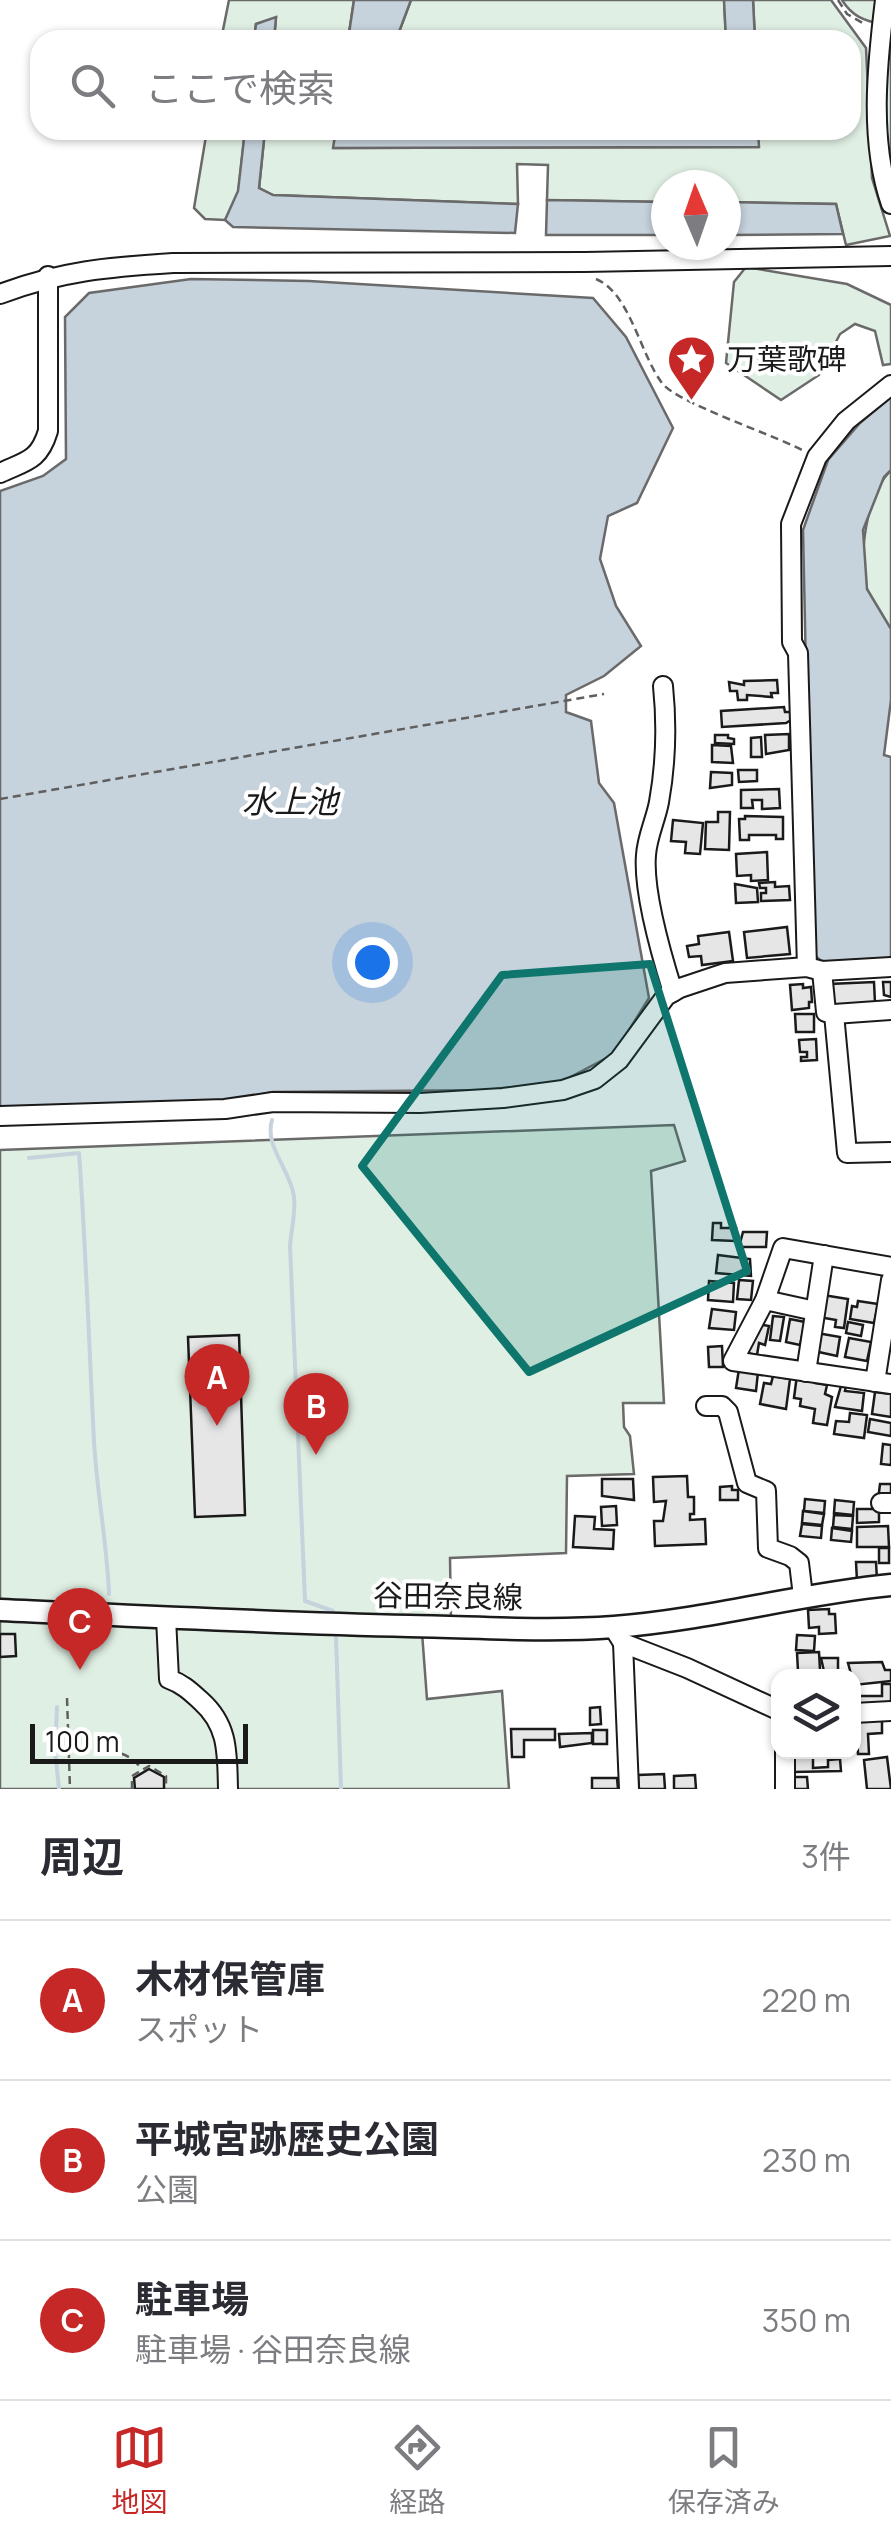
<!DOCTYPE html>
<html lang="ja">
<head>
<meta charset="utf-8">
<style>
  :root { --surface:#fff; --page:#f7f7f7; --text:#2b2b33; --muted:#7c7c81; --line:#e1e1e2; --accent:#c62828 }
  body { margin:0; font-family:Manrope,"Noto Sans JP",sans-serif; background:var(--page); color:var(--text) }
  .controls { position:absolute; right:30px; bottom:30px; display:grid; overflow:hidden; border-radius:20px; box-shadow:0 2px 8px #0004 }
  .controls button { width:90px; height:90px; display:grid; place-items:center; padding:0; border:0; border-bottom:2px solid var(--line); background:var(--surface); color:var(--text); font:50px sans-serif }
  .compass { position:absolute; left:651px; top:170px; width:90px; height:90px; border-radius:50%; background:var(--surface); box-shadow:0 2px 8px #0004; rotate:358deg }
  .scale { position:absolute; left:30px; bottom:25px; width:218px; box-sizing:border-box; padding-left:10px; border:5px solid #1a1a1a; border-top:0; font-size:28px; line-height:35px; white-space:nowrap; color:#1a1a1a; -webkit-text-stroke:8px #fff; paint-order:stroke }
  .you { position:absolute; left:372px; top:962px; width:35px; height:35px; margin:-25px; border:8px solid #fff; border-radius:50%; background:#1a73e8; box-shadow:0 0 0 15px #1a73e833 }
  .badge { display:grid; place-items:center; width:65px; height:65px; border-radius:50%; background:var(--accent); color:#fff; font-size:32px; font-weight:700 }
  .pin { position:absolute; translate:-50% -82px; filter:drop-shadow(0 2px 5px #0008) }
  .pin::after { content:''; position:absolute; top:52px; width:35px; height:30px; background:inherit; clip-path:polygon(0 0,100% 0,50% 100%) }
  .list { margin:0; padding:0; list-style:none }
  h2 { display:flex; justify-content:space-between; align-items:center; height:130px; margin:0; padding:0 40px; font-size:42px }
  h2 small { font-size:32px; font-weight:400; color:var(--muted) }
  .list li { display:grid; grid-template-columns:65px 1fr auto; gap:30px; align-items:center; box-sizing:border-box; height:160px; padding:0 40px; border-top:2px solid var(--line) }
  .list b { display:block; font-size:38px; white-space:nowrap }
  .list p { margin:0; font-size:32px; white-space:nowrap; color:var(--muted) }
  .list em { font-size:32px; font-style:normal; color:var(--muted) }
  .icon { flex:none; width:55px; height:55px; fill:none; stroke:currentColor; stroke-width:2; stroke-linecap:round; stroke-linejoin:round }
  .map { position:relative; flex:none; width:891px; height:1789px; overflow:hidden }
  .search { position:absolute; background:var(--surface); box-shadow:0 2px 8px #0004; left:30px; right:30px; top:30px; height:110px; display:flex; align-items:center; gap:25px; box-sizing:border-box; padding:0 35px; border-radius:30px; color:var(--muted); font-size:38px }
  .sheet { height:610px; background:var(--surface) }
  nav { display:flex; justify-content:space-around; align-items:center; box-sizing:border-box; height:140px; border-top:2px solid var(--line); background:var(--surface); font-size:28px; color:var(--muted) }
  nav a { display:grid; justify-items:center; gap:5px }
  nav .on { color:var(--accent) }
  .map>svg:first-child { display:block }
</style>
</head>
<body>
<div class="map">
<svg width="891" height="1789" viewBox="0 0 891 1789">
  <rect width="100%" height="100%" fill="#fff"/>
  <!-- green -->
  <g fill="#e0efe3" stroke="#6a6a6a" stroke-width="2.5">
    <path d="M229,0H354L348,40H274L276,18L256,24L254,40H221Z"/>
    <path d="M411,0H724L726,40H396Z"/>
    <path d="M753,0H831L866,48L872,178L890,236L846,245L836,204L726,202V185H666V202L547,200L548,165L517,164L518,204L273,195L259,188L265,130H336L334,148L758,147V130H851V40H755Z"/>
    <path d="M842,0H883L882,24C864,21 852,16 842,0Z"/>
    <path d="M890,0H891V192L883,130Z"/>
    <path d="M207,130H245L238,196L225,220L205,219L194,208Z"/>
    <path d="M746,267L847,284L891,305V364L883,365L875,331L855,324L840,334L819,375L781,400L726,363L734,282Z"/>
    <path d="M891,470V629C882,618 871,603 867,589C858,555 866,495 891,470Z"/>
    <path d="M674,1125L685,1161L651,1171L664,1403H623L624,1427L630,1436L634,1474L567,1476L566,1553L450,1558L451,1619H421L427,1699L502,1691L509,1789H0V1150Z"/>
  </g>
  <!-- water -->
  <g fill="#c6d2dc" stroke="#6a6a6a" stroke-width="2.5">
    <path d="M354,0H411L396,40H348Z"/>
    <path d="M724,0H753L755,40H726Z"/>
    <path d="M276,17L274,40H254L256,24Z"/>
    <path d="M245,130H265L259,188L273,195L518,204L515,233L233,227L225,220L238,191Z"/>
    <path d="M336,130H758L759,147L333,148Z"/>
    <path d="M547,200L666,202V235H546Z"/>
    <path d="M726,202L836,204L843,234L726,235Z"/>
    <path d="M191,279L309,281L593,298L626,337L673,428L637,503L608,516L600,559L616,606L641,646L604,676L566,695V712L591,721L599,783L614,803L649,998L614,1054L561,1082L486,1090L273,1092L226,1101L0,1108V491L43,476L66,459L65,317L89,293Z"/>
    <path d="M891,397V470L884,477L863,530L867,589L891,629V700L884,755L891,757V962L828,967L812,953L803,530L828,460L860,423Z"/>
  </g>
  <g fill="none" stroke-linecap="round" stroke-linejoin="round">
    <!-- stream -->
    <g stroke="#c6d2dc" stroke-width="4">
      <path d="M272,1120C264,1147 291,1170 294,1197C296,1212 291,1231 290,1246L305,1601L333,1611"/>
      <path d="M29,1158L79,1153C86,1249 89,1345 94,1442C97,1493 107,1543 109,1594"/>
      <path d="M336,1637L341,1789"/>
      <path d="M57,1707L55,1750L59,1789"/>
    </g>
  </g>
  <!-- building -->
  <g fill="#e6e6e6" stroke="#1a1a1a" stroke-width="2.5">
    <path d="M777,680L778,693H771L772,697L747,695V700H738L737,691H730L729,682L744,685V681Z"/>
    <path d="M784,707L785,712H790L791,720L786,723L722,727L721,711Z"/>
    <path d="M789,734V750L766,754L765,735Z"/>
    <path d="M715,735H728V738L734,739V744L715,743Z"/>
    <path d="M761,737L762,757H751V738Z"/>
    <path d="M712,745L731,746L733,763L712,762Z"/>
    <path d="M738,770H757V781L739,782Z"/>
    <path d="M711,772L732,773V785L710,788Z"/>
    <path d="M779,789L780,808L762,809V800H752L753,808H741V790Z"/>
    <path d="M718,812H730L729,850L705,849L706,822H718Z"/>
    <path d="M745,816L783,817V839H776V835H749V840H740L739,819H745Z"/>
    <path d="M673,820L703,823L700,854L685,853L686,842L671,841Z"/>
    <path d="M767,852L768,880L751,881V875L737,876L736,854Z"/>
    <path d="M775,882V887L789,886L790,900L761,901V893H766V888H760L759,883Z"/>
    <path d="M735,884L757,888L758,902L736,903Z"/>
    <path d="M787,927L790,954L747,958L744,932Z"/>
    <path d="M729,932L733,961L702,965L701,956L689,957L687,946L699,944L698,936Z"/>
    <path d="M874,982L875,1003L830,1006L829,984Z"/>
    <path d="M883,982H891V997L884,995Z"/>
    <path d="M803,984V988L811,987L812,1002H809V1008L792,1010L790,985Z"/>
    <path d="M795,1014H814V1032H796Z"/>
    <path d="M816,1039L817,1060L801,1061V1057H807V1052H800L799,1040Z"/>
    <path d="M713,1223H721V1228H736L735,1241L712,1240Z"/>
    <path d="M743,1232H767L766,1247H739Z"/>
    <path d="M718,1255L750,1259L751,1276L716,1273Z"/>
    <path d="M739,1280L753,1281L751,1300L737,1299Z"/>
    <path d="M709,1281L734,1283L733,1302L708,1300Z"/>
    <path d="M823,1295L848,1299L844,1328L835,1327L836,1320L819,1317Z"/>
    <path d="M858,1301L878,1304L874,1323L850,1319L852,1306L857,1307Z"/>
    <path d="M712,1309L736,1312L734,1330L709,1328Z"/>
    <path d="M773,1316L784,1317L780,1341L770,1340Z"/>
    <path d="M790,1319L805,1322L800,1345L786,1342Z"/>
    <path d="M848,1322L863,1325L861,1336L846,1333Z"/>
    <path d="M752,1323L769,1326L765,1345L759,1343L757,1355L742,1352Z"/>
    <path d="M817,1333L840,1337L837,1356L814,1351Z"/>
    <path d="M239,1335L245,1515L195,1517L188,1337Z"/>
    <path d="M849,1338L871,1342L867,1361L845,1357Z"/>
    <path d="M722,1346L723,1367H709L708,1347Z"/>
    <path d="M739,1369L758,1372L756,1391L736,1388Z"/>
    <path d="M797,1375L816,1378L815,1383L827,1385L825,1394L832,1397L827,1425L813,1423L815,1409L800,1406L801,1399L794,1398Z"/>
    <path d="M773,1376L790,1379L786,1409L760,1404L764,1383L771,1384Z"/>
    <path d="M841,1386H846L845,1391L864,1393L862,1411L835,1407Z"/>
    <path d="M875,1392L891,1394V1417L872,1414Z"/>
    <path d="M850,1413L867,1415L864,1438L834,1434L836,1421L849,1422Z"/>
    <path d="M870,1419L891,1423V1436L868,1432Z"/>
    <path d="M883,1444L891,1445V1465L881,1464Z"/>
    <path d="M687,1476L688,1497H694V1514H690V1520L705,1519L706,1544L655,1546L654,1521H663L666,1501L654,1502L653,1477Z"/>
    <path d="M602,1479H633L634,1500L602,1496Z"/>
    <path d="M880,1484H891V1501L878,1500Z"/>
    <path d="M732,1486V1490H738V1500H720V1487Z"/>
    <path d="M805,1499L825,1501L824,1513L804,1511Z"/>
    <path d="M835,1500L854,1502L853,1515L834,1513Z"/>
    <path d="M616,1506L617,1525L602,1526L601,1507Z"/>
    <path d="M857,1509H879V1522L857,1523Z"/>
    <path d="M803,1511L824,1514L822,1525L802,1523Z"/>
    <path d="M834,1515L853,1516L852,1529L833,1527Z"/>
    <path d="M575,1516L595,1517L594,1529L614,1530L613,1549L573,1547Z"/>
    <path d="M802,1524L822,1526L821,1538L800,1536Z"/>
    <path d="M888,1526L889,1547H857V1527Z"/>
    <path d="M832,1528L852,1531L851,1542L831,1540Z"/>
    <rect x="879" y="1548" width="10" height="15"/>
    <path d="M856,1562H876L877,1580L857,1581Z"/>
    <path d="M829,1609V1614H835L836,1633L819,1634V1627L809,1628L808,1610Z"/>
    <path d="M0,1634H15L16,1656L0,1657Z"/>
    <path d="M797,1635L815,1636L814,1651L796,1650Z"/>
    <path d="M819,1652L820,1670L798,1671L797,1653Z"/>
    <path d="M821,1658H838V1676H825Z"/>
    <path d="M882,1662L885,1670H891V1681L854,1685L848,1663Z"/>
    <path d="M882,1684H891V1707L854,1705V1696H882Z"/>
    <path d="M600,1707L601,1724L590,1725V1708Z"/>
    <path d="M882,1718V1733L868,1734L869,1754H858L856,1719Z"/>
    <path d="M511,1729H555V1740H524V1757H512Z"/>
    <rect x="593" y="1730" width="14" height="14"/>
    <path d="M592,1733V1743L560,1747L559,1734Z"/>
    <path d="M793,1756H813V1768L828,1767V1760L840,1759L841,1771L794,1772Z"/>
    <path d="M887,1757L891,1789H867L864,1760Z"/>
    <path d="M149,1769L164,1777V1789H135L134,1778Z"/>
    <path d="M664,1774L665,1789H639L638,1775Z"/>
    <path d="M695,1775L696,1789H674V1776Z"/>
    <path d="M793,1777H807L808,1789H794Z"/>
    <path d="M592,1778H617L618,1789H592Z"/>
  </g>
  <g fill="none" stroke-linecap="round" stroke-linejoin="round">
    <defs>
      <g id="minor">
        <path d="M885,0C877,65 869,141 891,204"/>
        <path d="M0,294C61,271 109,267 173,263L585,262L891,256"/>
        <path d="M0,473C26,461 39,461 48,431V276"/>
        <path d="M663,686C667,725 666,763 659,802C656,819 647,837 646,855C643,891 662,957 673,992"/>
        <path d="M807,967L798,653L792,642L791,524L817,457L846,421L891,385"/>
        <path d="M822,971L826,1012L834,1014L891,1010"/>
        <path d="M834,1014L847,1153L891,1152"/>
        <path d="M0,1116L225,1109L273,1102L420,1103L503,1098L563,1090L595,1079L619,1060L666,996L680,988L725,973L807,967L822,971L891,967"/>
        <path d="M891,1267L783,1248L765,1300L733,1361L891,1384"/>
        <path d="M765,1300L815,1311"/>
        <path d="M806,1372L824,1255"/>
        <path d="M875,1382L891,1280"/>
        <path d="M706,1406H722L728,1412L747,1483L766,1491L768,1548L790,1556L799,1563L803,1596"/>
        <path d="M881,1503H891"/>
        <path d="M166,1618L169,1679C183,1684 191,1692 201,1701C229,1726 227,1754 228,1789"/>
        <path d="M613,1627L623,1643L687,1668L778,1710"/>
        <path d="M623,1643L629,1789"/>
        <path d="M854,1713L891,1711"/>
        <path d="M785,1752V1789"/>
      </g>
      <path id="major" d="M0,1610C136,1616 273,1623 409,1626C477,1627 546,1632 614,1627C707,1620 798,1594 891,1585"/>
    </defs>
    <!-- minor casing -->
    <use href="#minor" stroke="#1a1a1a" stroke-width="22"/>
    <!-- major casing -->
    <use href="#major" stroke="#1a1a1a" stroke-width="25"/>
    <!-- path -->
    <g stroke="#5f5f5f" stroke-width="2.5" stroke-dasharray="8 5" stroke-linecap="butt">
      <path d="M838,0L847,14L866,25"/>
      <path d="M596,279C630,293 640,354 662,383C677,403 772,434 802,450"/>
      <path d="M0,799L604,694"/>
      <path d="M67,1698L70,1789"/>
      <path d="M70,1749C94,1751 124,1746 139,1766"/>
      <path d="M132,1789V1776L149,1766L166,1776V1789"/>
    </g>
    <!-- minor -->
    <use href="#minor" stroke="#fff" stroke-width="18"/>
    <!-- major -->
    <use href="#major" stroke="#fff" stroke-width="20"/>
  </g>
  <!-- marked area -->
  <path fill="#0f766e" fill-opacity="0.2" stroke="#0f766e" stroke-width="8" stroke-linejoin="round" d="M650,964L747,1271L529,1372L362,1166L502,975Z"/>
  <!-- icons -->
  <defs>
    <symbol id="sight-pin" viewBox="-11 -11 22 30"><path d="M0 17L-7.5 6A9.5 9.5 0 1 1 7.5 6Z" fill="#c62828" stroke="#fff"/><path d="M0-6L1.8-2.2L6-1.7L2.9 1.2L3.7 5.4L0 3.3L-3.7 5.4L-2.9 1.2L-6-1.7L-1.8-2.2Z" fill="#fff"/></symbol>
  </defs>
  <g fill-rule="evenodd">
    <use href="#sight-pin" x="664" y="332" width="55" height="75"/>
  </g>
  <g text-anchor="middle" stroke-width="8" stroke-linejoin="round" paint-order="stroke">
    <!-- poi labels -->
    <g font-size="30" fill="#1a1a1a" stroke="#fff" text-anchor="start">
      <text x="727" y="370">万葉歌碑</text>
    </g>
    <!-- street labels -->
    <g font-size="30" fill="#1a1a1a" stroke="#fff">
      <text transform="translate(448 1597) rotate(1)" y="10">谷田奈良線</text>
    </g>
    <!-- water labels -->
    <g font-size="32" font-style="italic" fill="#1a1a1a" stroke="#fff">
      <text x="290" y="813">水上池</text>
    </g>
  </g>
</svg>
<div class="controls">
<button><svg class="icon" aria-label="layers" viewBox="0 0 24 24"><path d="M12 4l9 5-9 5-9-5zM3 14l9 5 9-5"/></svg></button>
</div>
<svg class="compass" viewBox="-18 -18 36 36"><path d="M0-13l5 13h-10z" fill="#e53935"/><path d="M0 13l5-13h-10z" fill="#7c7c81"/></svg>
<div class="scale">100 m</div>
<div class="you"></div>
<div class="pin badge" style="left:217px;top:1426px">A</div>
<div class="pin badge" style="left:316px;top:1455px">B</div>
<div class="pin badge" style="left:80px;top:1670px">C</div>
<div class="search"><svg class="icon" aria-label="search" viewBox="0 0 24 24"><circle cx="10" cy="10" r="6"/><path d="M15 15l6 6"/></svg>ここで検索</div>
</div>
<section class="sheet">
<h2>周辺<small>3件</small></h2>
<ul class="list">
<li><span class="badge">A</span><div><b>木材保管庫</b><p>スポット</p></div><em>220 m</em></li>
<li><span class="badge">B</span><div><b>平城宮跡歴史公園</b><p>公園</p></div><em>230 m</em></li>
<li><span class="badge">C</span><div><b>駐車場</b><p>駐車場 · 谷田奈良線</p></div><em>350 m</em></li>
</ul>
</section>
<nav>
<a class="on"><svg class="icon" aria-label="map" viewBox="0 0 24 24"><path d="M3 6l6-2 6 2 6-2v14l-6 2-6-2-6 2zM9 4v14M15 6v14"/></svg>地図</a>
<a><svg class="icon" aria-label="directions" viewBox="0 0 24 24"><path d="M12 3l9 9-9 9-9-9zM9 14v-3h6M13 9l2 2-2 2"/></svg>経路</a>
<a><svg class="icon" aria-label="saved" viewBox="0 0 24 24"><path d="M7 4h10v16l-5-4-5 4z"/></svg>保存済み</a>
</nav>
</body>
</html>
